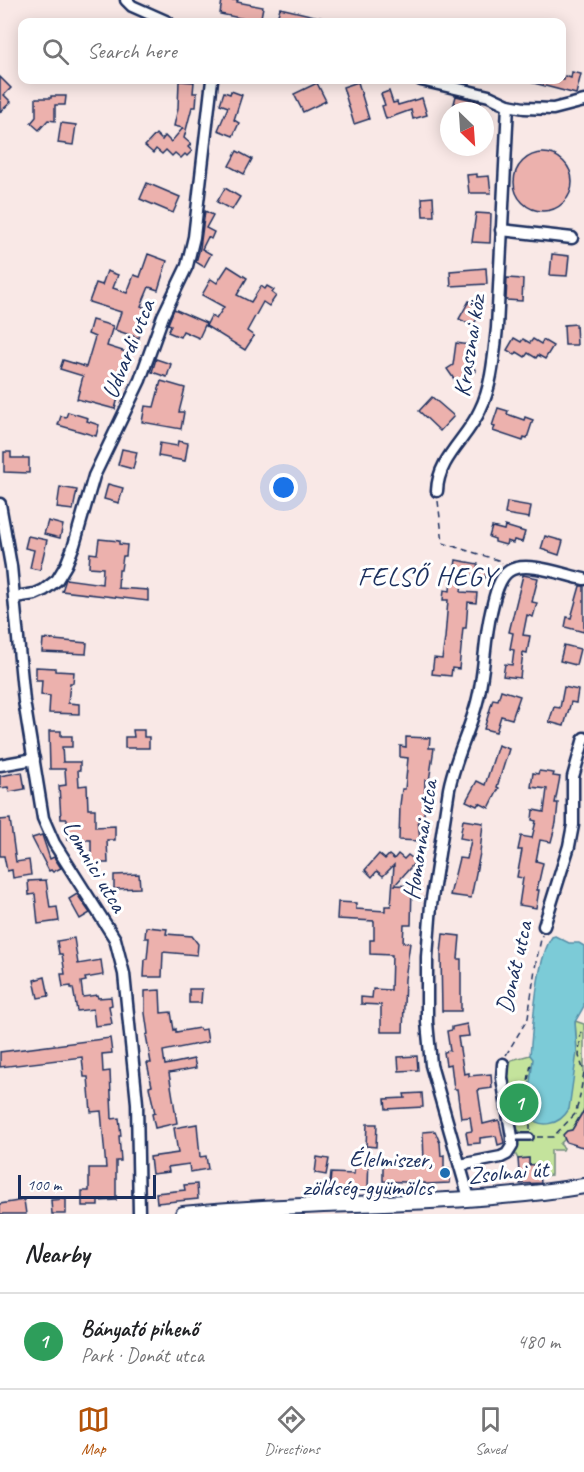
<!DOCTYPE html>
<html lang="en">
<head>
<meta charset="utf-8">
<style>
  :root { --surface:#fff; --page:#f6f6f6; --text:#202124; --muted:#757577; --line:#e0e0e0; --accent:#b45309 }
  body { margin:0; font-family:Caveat,sans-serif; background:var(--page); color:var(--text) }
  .compass { position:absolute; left:440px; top:102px; width:54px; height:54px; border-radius:50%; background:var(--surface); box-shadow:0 3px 15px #0003; rotate:155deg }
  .scale { position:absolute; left:18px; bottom:15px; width:138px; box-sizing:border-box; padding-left:6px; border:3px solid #1b2f5e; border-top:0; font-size:16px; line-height:21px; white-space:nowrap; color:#1b2f5e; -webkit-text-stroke:4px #fff; paint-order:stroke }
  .you { position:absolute; left:284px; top:488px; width:21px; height:21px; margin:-15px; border:4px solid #fff; border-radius:50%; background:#1a73e8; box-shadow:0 0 0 9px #1a73e833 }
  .badge { display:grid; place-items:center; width:39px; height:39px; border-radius:50%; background:var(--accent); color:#fff; font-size:20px; font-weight:700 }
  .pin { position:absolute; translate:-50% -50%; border:3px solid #fff; box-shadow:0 2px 6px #0006 }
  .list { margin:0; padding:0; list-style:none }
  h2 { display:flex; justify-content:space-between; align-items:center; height:78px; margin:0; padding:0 24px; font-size:26px }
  h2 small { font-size:20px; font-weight:400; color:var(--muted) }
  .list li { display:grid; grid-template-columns:39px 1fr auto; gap:18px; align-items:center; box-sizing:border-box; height:96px; padding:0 24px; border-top:2px solid var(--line) }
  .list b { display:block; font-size:22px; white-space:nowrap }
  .list p { margin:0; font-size:20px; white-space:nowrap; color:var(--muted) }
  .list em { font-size:20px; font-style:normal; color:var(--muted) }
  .icon { flex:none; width:33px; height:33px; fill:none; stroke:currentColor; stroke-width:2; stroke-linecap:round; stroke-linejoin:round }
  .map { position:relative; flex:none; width:584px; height:1214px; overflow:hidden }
  .search { position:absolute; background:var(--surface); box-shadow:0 3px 15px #0003; left:18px; right:18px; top:18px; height:66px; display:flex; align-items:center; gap:15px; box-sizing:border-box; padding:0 21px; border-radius:12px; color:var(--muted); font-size:22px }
  .sheet { height:174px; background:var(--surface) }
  nav { display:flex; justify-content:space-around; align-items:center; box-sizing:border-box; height:84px; border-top:2px solid var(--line); background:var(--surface); font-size:16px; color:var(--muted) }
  nav a { display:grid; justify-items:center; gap:3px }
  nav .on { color:var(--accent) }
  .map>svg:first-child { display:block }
</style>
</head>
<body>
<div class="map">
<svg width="584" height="1214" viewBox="0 0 584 1214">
  <rect width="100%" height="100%" fill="#f9e8e6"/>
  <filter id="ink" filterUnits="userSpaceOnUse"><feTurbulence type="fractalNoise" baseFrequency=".0167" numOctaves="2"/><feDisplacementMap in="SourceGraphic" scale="12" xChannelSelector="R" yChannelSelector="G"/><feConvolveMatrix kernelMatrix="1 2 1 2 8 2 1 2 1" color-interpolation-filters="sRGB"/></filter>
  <g filter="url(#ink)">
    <!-- green -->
    <path fill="#c4e39c" stroke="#70897d" stroke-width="1.5" d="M575,1021L584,1024V1115L581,1114L572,1130L567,1131L564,1134V1140L560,1144L564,1148L563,1150H551V1175L540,1176L539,1164L529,1165V1158L518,1159C512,1149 512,1140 525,1137V1134L515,1129L507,1078L511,1060L530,1055L534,1058L526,1115L577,1052Z"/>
    <!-- water -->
    <path fill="#7bcbd7" stroke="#558da7" stroke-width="1.5" d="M555,936L569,943H579L584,946V1006L575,1022L577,1052L569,1109C559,1126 540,1129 526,1115L533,1059L530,1055C533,1027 536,959 552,937Z"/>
    <!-- building -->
    <g fill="#ecb1ad" stroke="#1b2f5e" stroke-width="1.5">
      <path d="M222,0H238L237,2L263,7L260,22L220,14Z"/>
      <path d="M280,8L332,20V22H276Z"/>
      <path d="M572,72L581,74L576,94L530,82L531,80H564L565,76L571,78Z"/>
      <path d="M0,77L11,88L4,95L11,102L0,112Z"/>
      <path d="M179,81L194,82L193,93H197L196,107H192L184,138L191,144L188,147L192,151L187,156L185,154L181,158L175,153L172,156L166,150L162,154L156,149L153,153L145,146L156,134L162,140L165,136L171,142L183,128L174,126L178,108Z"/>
      <path d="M358,82L369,119L354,124L343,87Z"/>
      <path d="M317,83L326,101L303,112L294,94Z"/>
      <path d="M231,91L242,95L234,120L239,123L233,136L218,130L228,107L220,104L224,92L230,94Z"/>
      <path d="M389,91L393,103L397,102L398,105L422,98L427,115L413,119L411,110L386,119L382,106L385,105L381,94Z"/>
      <path d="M51,96H66L65,105H55V121L48,120L39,130L31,123L36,117V98H51Z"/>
      <path d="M456,96L481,102L480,109L466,106L465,111H452Z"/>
      <path d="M61,123L76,125L73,145L58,143Z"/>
      <path d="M237,151L252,159L244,174L229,166Z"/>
      <circle cx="543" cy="182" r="29"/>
      <path d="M477,174V177L489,176L491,193H469L467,175Z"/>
      <path d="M147,183L180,197L173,213L140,199Z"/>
      <path d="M225,188L240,197L232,210L217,202Z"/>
      <path d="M433,197L434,216H423L422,198Z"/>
      <path d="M205,211L213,215L206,228L214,232L211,239L208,237L202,249L211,254L204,267L196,262L200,248Z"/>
      <path d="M476,213L491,214L490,243L472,242Z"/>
      <path d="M148,254L167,261L158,290L149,287L141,306L146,308L139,338L115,330L121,312L89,302L96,283L102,285L107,271L118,275L113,288L127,293L134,275L140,277Z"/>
      <path d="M552,254L569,256L567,276L550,275Z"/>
      <path d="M228,266L247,278L237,295L251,302L261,286L265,289L267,286L274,290L272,293L276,296L269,306L263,302L247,331L254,336L245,350L206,326L211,316L216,319L224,307L202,295L211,279L217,283Z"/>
      <path d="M486,268L487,284L451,286L450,271Z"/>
      <path d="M507,278L523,279L522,301L506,300Z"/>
      <path d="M469,301L482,309L473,326L459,319Z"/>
      <path d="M174,309L206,323L199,338L183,331L180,337L168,332L171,325L168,324Z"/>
      <path d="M92,320L113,326L107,346L129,353L126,363L122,362L113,396L118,398L115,409L77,399L83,376L60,369L63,360L86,367L95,337L88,334Z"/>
      <path d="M576,324L577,345H565L564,325Z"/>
      <path d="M514,338L521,342L523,339L530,343L533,339L541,344L543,340L553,346L545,359L538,355L536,358L528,353L525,357L517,352L515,355L507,350Z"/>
      <path d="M456,343L469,345L467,359L476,371L456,382L447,369L453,365Z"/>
      <path d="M156,359L171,364L167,377L152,372Z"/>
      <path d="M161,381L185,388L179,412H184L181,429L142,422L145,406L154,407Z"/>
      <path d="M432,397L454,416L440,431L419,411Z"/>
      <path d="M498,408L508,411L507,414L524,420L525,417L533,420L527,438L524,437L523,441L493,431L495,427L492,426Z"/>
      <path d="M68,412L88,418L87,421L99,425L96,436L58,425L61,416L66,417Z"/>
      <path d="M178,441L188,443L185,461L158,456L160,443L177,446Z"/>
      <path d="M122,449L137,452L133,469L118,465Z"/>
      <path d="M4,452H11V458H29V473L4,472Z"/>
      <path d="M108,484L123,488L119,503L104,499Z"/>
      <path d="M60,487L77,490L73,510L57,508Z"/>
      <path d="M507,502L531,506L529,518L505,514Z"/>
      <path d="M48,521L63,525L60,538L44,534Z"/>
      <path d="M505,526L525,532L522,542L514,540L513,543L507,541L506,545L495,542V539L489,537L492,527L504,530Z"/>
      <path d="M28,536L47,540L40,570L30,568L34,550L25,548Z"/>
      <path d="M545,536L563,541L559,555L541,549Z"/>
      <path d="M99,539L119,541V544L127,545L126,556H123L121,570H119L118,588L148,590V601L62,591L66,579L102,584L103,568L89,567L90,553L97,554Z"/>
      <path d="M456,560L478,564L477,567L487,568L485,578L463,574L461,592L477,593L476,603L468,602L466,628H463L459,669L452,668L451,676L432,674L434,658L442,659L445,638L448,600H443L444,590L450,591L451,579H453Z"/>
      <path d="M523,575L538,578L532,602L537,603L533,617L527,615L523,635L530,636L527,653L523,652L520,678L503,676L505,664L512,665L514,650L510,649L513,633L509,632Z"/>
      <path d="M580,586H584V632L565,627L567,617L571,618Z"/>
      <path d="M43,639L87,643L86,654L42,652Z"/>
      <path d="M564,645L580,649L576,665L560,661Z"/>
      <path d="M36,667L55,668V671L74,672L73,683H70L68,703L79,704V714L49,713L50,696L41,695L42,680H36Z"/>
      <path d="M564,687L578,690L576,703L571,702L564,726L549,722L554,707L560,708Z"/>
      <path d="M501,690L520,696L512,719L501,716L496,732L484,729L493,699L498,700Z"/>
      <path d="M133,730H144V737H149V748H125V737H134Z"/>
      <path d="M49,731H61V736H72V747H62L63,762H80V770H78L79,786L87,785L88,809H95V827L115,826V840H107L108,863H91V840H67V819H61L59,786L66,785L65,769H50Z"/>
      <path d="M406,737L430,738L429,748H434L429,781L425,780L424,818H418L420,841L399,840L400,805L402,789H405L408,758L400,757V746L406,747Z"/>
      <path d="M498,745L509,749L497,787L499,788L489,808L479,803L477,806L466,801L477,781L485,785Z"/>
      <path d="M539,771L554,773L553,776L560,777L555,803H558L556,823L551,842L540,840L536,861L543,863L537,890H539L536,908L519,905L523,878L517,877L522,850H518L521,836L532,838L536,821L532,820L533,810L544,812L547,789L531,787L533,773L538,774Z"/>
      <path d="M22,772L25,789L9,792L8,787L0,788V776Z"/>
      <path d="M10,819L16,862L29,860L31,875L13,878L12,870L7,871L4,856H0V820Z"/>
      <path d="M463,820L483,823L480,853L471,898L450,895L459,858L467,859L471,840L460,838Z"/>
      <path d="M42,835L50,859L54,857L61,868L53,872L51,870L49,871L32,838Z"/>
      <path d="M379,854L385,859L389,855L394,859L398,854L404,859L408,855L416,861L395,885L412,886L411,925H404L403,942L410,943L405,979L403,1032H381V1005L361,1004V997L372,998L373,989L391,990L392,955L370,954V940H374V921L337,919L338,902L356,903V909L385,911V906H391L394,865L383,876L377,871L372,877L365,870Z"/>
      <path d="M139,874L140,888L114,889V875Z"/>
      <path d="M46,880L50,908L57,907L59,921L38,924L35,894L29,895L28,881Z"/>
      <path d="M77,894L90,913L80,919L69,899Z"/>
      <path d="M146,927L167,929L166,934L192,936L198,944L197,955L163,952L162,977H144L145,959H147L149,938H145Z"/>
      <path d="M443,934L460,936L458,959H461V1011H442L441,954Z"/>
      <path d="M74,938L78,964L101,960L103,975L85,978L86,981L81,982L83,997L97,995L98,998L111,997L112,1005L109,1006L112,1024L95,1026L93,1009L77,1011L73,988H71V986L63,987L61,974H65L62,954H59L57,941Z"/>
      <path d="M45,977L49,996L38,998L34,980Z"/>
      <path d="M189,989H202L201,1003H189Z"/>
      <path d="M160,990L161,1013L171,1012L174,1030L176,1029V1032L199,1028L200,1030L206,1029L208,1042L163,1051L165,1065L194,1059L196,1068L169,1073L177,1123L155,1128L152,1114L155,1113L149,1087L152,1086L147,1063H151L146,1035L148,1034L145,1013V991Z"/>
      <path d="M467,1024L469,1036L458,1037L464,1074L469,1073V1076L491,1074L492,1088L478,1090L483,1124L499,1120L504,1143L498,1145L496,1136L480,1138V1143L468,1144L466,1132L472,1131L470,1117L461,1118L457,1089H454L451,1064L446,1065L444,1052L450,1051L447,1031L452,1030V1027Z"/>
      <path d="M110,1038L112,1053L102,1054L103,1072L110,1071L112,1119L119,1118L121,1136H119L121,1161H116V1200L98,1201V1206H82V1191H89V1168H106L101,1111L91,1112L88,1077H84L82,1057L0,1067V1052Z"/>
      <path d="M417,1056L418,1070L399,1071L398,1057Z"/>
      <path d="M422,1093L423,1107L386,1109L385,1099L405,1098L404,1094Z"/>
      <path d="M584,1110V1147L579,1146L566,1142L563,1135L567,1131L572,1130Z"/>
      <path d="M197,1124L200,1157L206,1156L208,1169L190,1172L189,1164L168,1167L169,1172L152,1174L150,1157L178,1153L174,1128Z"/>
      <path d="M367,1124H377L376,1147L366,1146Z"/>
      <path d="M435,1131L440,1143L441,1156L444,1155V1169H449L450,1183L425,1184V1183L383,1181V1164L424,1163L423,1132Z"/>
      <path d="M356,1151L369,1152L368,1190H343V1195L329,1194L331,1173L354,1174Z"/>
      <path d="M317,1157L329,1159L326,1175L315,1173Z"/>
      <path d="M529,1158V1165L539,1164L541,1183L520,1184L518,1159Z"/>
      <path d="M197,1184L198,1199L157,1203L156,1193L185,1190L184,1185Z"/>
      <path d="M66,1199V1214H52L51,1200Z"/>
      <path d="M24,1200L26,1214H0V1204Z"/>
    </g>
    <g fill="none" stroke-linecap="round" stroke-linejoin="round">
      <defs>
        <path id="service" d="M512,1137H530"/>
        <g id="minor">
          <path d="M126,0L132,6L168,22"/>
          <path d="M421,80L489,96L508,105L524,108L553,109L584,101"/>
          <path d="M501,230L572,238"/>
          <path d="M437,491C438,458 467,439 480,410C492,386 494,355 497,328L508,105"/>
          <path d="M0,504L11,566L24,701L43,818L54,843L115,939L124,974L137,1103L139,1214"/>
          <path d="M15,597L35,594L44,590L57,580L66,565L74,545L94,476L140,380L163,316L187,266L194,237L212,80"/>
          <path d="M0,765L34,759"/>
          <path d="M544,926L569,846L573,825V777L584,738"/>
          <path d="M460,1165L501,1157L507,1154L512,1146V1137L502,1078L503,1064"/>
          <path d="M469,1198L431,1065L427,1022V957L431,905L449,789C455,757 471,729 478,698C485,669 484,640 491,612C494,599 498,578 509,571C526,560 564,575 584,579"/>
        </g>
        <path id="tertiary" d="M183,1214C316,1200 453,1208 584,1186"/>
      </defs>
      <!-- service casing -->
      <use href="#service" stroke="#1b2f5e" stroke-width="10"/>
      <!-- minor casing -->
      <use href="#minor" stroke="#1b2f5e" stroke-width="15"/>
      <!-- tertiary casing -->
      <use href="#tertiary" stroke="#1b2f5e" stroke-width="18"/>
      <!-- path -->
      <g stroke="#1b2f5e" stroke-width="1.5" stroke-dasharray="6 4.5" stroke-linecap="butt">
        <path d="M438,501L443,543L501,561L502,563"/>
        <path d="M506,1055L528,1018L536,962L542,935"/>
        <path d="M530,1130V1125L522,1115L531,1064"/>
        <path d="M537,1137H553L575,1114L579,1101L584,1072L579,1056L581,1029"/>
      </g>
      <!-- service -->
      <use href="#service" stroke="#fff" stroke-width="5"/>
      <!-- minor -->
      <use href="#minor" stroke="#fff" stroke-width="10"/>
      <!-- tertiary -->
      <use href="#tertiary" stroke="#fff" stroke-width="14"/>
    </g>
  </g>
  <!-- markers -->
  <circle fill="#1f6fb2" stroke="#fff" stroke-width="2" cx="445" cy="1173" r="6"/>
  <g text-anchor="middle" stroke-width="6" stroke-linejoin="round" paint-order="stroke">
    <!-- street labels -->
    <g font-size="24" fill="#1b2f5e" stroke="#fff">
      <text transform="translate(469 346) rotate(-81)" y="8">Krasznai köz</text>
      <text transform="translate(128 349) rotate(-68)" y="8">Udvardi utca</text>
      <text transform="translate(420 840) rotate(-81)" y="8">Homonnai utca</text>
      <text transform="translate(95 866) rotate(59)" y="8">Lomnici utca</text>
      <text transform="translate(514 967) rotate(-77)" y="8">Donát utca</text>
      <text transform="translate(508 1172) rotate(-5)" y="8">Zsolnai út</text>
    </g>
    <!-- poi labels -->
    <g font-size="24" fill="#1b2f5e" stroke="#fff" text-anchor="end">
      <text x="433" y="1167">Élelmiszer,<tspan x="433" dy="28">zöldség-gyümölcs</tspan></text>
    </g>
    <!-- quarter labels -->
    <g font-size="27" letter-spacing="1.5" fill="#1b2f5e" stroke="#fff">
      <text x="427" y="585">FELSŐ HEGY</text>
    </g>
  </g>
</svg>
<svg class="compass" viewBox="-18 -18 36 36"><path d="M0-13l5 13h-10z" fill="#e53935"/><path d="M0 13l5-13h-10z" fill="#757577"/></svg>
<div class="scale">100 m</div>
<div class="you"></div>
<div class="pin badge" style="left:519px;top:1103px;background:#2e9e5b">1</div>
<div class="search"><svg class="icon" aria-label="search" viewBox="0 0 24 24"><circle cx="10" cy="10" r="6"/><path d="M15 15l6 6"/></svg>Search here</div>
</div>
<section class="sheet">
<h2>Nearby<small></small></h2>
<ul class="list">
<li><span class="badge" style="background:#2e9e5b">1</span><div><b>Bányató pihenő</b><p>Park · Donát utca</p></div><em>480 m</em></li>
</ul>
</section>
<nav>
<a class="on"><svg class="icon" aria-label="map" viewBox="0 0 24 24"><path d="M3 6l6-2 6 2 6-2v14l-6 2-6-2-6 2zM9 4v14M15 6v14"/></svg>Map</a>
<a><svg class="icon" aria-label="directions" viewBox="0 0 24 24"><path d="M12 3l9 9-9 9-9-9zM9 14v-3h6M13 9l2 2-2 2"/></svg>Directions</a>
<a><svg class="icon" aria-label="saved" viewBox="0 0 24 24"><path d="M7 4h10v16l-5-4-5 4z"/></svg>Saved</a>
</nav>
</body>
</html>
